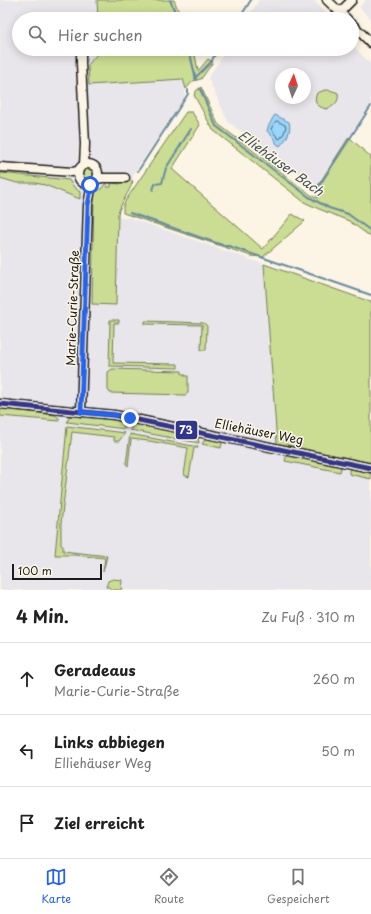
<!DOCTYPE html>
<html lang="de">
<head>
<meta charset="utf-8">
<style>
  :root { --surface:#fff; --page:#f2f2f2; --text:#222; --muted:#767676; --line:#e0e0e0; --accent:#2563eb }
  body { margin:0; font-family:"Playpen Sans",sans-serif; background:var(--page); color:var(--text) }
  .compass { position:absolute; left:275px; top:68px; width:36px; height:36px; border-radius:50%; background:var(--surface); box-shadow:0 2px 10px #0003; rotate:4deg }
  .scale { position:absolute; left:12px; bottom:10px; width:90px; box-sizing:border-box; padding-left:4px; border:2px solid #1c1c1c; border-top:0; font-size:11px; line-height:14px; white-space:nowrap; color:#1c1c1c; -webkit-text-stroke:3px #fcf5e5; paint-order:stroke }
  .stop { position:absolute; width:12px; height:12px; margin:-9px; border:3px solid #2563eb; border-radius:50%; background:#fff }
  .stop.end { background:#2563eb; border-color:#fff; box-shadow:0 1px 4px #0008 }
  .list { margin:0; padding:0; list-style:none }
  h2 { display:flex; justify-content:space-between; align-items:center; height:52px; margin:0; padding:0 16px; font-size:17px }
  h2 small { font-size:13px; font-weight:400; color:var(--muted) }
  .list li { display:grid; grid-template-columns:26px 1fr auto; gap:12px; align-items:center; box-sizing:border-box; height:72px; padding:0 16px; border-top:1px solid var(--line) }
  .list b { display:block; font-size:15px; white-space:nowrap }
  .list p { margin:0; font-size:13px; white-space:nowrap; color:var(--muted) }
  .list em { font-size:13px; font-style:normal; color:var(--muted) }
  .icon { flex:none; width:22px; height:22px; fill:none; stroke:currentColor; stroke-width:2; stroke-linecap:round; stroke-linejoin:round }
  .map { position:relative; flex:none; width:371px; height:590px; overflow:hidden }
  .search { position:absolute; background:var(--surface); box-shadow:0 2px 10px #0003; left:12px; right:12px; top:12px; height:44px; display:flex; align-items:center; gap:10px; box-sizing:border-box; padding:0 14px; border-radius:22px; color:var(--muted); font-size:15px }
  .sheet { height:268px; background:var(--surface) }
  nav { display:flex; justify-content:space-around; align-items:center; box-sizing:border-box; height:56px; border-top:1px solid var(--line); background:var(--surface); font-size:11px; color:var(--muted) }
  nav a { display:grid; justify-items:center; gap:2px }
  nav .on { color:var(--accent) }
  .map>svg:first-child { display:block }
</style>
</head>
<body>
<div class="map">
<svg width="371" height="590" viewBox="0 0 371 590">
  <rect width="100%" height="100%" fill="#fcf5e5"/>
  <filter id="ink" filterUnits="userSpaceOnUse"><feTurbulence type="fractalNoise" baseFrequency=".025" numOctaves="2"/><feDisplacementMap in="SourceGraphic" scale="8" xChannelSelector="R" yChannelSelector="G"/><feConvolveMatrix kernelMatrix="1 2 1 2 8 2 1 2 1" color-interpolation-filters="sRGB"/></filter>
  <g filter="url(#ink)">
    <!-- built -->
    <g fill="#e8e6ea" fill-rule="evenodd">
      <path d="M0,0H158L165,19H19V49H175L186,89L184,98L133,175V181L131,186L120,206L118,214L121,218H130L264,264L277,444L371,463V590H0Z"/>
      <path d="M259,0H313L334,19H247Z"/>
      <path d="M366,0H371V19L359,7Z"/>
      <path d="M352,45L371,64V104L317,187L228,122L208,78L227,49H352ZM281,74H305V98H281Z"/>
    </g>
    <!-- green -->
    <g fill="#cadd92" stroke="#737c57">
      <path d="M97,0H174L182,19H98Z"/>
      <path d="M101,49H194L198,71L208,59L213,62L201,79L193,81L186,89L183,79L89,85L88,65Z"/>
      <path d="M201,87L218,124L311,195L318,198L317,187L349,137L371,157V237L349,221L319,209L304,202L213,130L194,95L197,90Z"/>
      <path d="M325,90C330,90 334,91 338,93C340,101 334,107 326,109C316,106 313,102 317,93Z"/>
      <path d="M186,112H192L200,125L172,169L263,249L292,214L305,221L263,257L251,256L123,213V206L126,200L140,179Z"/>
      <circle cx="89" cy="174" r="7"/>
      <path d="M0,173L69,180L73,186L80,192V199L45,185L35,183H17L0,178Z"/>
      <path d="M120,181H133C129,193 121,202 118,214L116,305L92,304L94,193L101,189L106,183H107V187H111V183L120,184Z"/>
      <path d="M264,264L371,302V463L277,444Z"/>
      <path d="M110,320H119V323H114L113,363L178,364V368L109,366Z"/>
      <path d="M145,321L204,323L207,326L206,350H201L202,325L145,324Z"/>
      <path d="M112,369L182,371V374H185V376H188V392L187,394L185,395L110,393L108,390V372Z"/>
      <path d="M0,408L55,415L59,418V421L0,416Z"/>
      <path d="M72,415L116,419L123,424L125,429L67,422L69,417Z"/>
      <path d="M135,422L197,435L198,437L199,443L130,430Z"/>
      <path d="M67,426L125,433L119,441H114V437L72,432L61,523V545L63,546V551L107,556L103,572L105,558L74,555H55Z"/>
      <path d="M130,434L198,447V448H194L189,477L184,475L188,448L149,441L131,439L128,466L126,464Z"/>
      <path d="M206,438C211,437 219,438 222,443L221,448L202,444Z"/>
      <path d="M288,455L339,465L341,468L340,472L285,461L286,457Z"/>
      <path d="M352,467L371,471V479L349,474V470Z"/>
      <path d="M113,579L122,580L121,590H112L109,587H106L108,581Z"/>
    </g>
    <!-- water -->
    <path fill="#9ad5fb" stroke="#688ba2" d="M275,115L289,122C292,131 286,140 280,146L277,144L272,136L267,131L268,127L274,116Z"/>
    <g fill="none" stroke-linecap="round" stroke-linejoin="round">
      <!-- shore -->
      <path stroke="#4e6675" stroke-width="1" d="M277,121L285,125L286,127L284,133L280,139L278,138L271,129L275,122Z"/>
      <!-- stream -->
      <g stroke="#688ba2" stroke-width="2">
        <path d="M170,0L178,19"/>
        <path d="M239,19L251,0"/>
        <path d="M189,49L196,80"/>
        <path d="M195,78L212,61L213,58L219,49"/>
        <path d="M200,89L216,126L309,197L329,208L348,214L371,231"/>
        <path d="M138,171L188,94V90"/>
        <path d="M317,189L371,106"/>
        <path d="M153,190L155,184L162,183L166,168L191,129"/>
        <path d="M130,213L225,246H229L371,295"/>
      </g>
      <defs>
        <g id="minor">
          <path d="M327,0L347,19"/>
          <path d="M340,12L352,0"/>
          <path d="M352,24L371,43"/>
          <path d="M81,49V63L85,144L84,165"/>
          <circle cx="88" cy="174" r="10"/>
          <path d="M0,167L72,172L78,171"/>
          <path d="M97,179L102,178H125"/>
          <path d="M0,404L114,415L130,418L371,468"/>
          <path d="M81,412L88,205L92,184"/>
        </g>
      </defs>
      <!-- minor casing -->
      <use href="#minor" stroke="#1c1c1c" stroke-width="11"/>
      <!-- minor -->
      <use href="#minor" stroke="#fcf5e5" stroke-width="8"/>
      <defs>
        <path id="bus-1" d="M0,404L114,415L371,468"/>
      </defs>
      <!-- bus-1 casing -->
      <use href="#bus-1" stroke="#fcf5e5" stroke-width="8"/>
      <!-- bus-1 -->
      <use href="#bus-1" stroke="#31368d" stroke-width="5"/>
    </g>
  </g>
  <g fill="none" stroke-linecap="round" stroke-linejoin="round" filter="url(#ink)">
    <!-- route -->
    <path stroke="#2563eb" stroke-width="5" d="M90,185L92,184L88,205L81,412L114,415L130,418"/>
  </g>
  <g text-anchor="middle" stroke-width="3" stroke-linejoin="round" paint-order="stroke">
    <!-- street labels -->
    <g font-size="12" fill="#1c1c1c" stroke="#fcf5e5">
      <text transform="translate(73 308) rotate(-88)" y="4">Marie-Curie-Straße</text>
      <text transform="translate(259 432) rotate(11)" y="4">Elliehäuser Weg</text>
    </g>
    <!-- water labels -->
    <g font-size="13" font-style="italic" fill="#42545f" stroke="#fcf5e5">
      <text transform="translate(281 163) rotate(36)" y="5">Elliehäuser Bach</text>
    </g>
  </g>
  <rect stroke="#fcf5e5" stroke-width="1.5" x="175" y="420" width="23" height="20" rx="4" fill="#31368d"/>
  <g font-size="11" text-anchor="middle" font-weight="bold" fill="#fff">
    <text x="186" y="434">73</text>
  </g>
</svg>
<svg class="compass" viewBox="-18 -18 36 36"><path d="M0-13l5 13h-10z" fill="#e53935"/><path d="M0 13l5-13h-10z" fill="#767676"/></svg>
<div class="scale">100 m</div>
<div class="stop" style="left:90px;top:185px"></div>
<div class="stop end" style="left:130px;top:418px"></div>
<div class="search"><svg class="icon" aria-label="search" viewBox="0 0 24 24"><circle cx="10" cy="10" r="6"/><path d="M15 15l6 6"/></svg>Hier suchen</div>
</div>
<section class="sheet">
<h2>4 Min.<small>Zu Fuß · 310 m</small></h2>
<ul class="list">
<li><svg class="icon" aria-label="ahead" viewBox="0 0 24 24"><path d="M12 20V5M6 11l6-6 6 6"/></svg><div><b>Geradeaus</b><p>Marie-Curie-Straße</p></div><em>260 m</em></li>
<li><svg class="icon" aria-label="left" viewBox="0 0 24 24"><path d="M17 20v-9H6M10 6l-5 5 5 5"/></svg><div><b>Links abbiegen</b><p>Elliehäuser Weg</p></div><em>50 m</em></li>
<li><svg class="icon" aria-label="arrive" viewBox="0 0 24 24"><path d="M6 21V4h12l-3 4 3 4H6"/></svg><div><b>Ziel erreicht</b></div></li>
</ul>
</section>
<nav>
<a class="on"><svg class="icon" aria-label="map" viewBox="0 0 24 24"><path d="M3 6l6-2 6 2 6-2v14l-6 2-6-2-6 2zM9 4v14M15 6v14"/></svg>Karte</a>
<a><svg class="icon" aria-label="directions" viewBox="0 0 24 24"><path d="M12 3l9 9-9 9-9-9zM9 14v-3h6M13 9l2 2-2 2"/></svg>Route</a>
<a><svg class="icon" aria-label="saved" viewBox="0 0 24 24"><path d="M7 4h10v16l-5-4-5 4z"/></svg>Gespeichert</a>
</nav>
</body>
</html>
